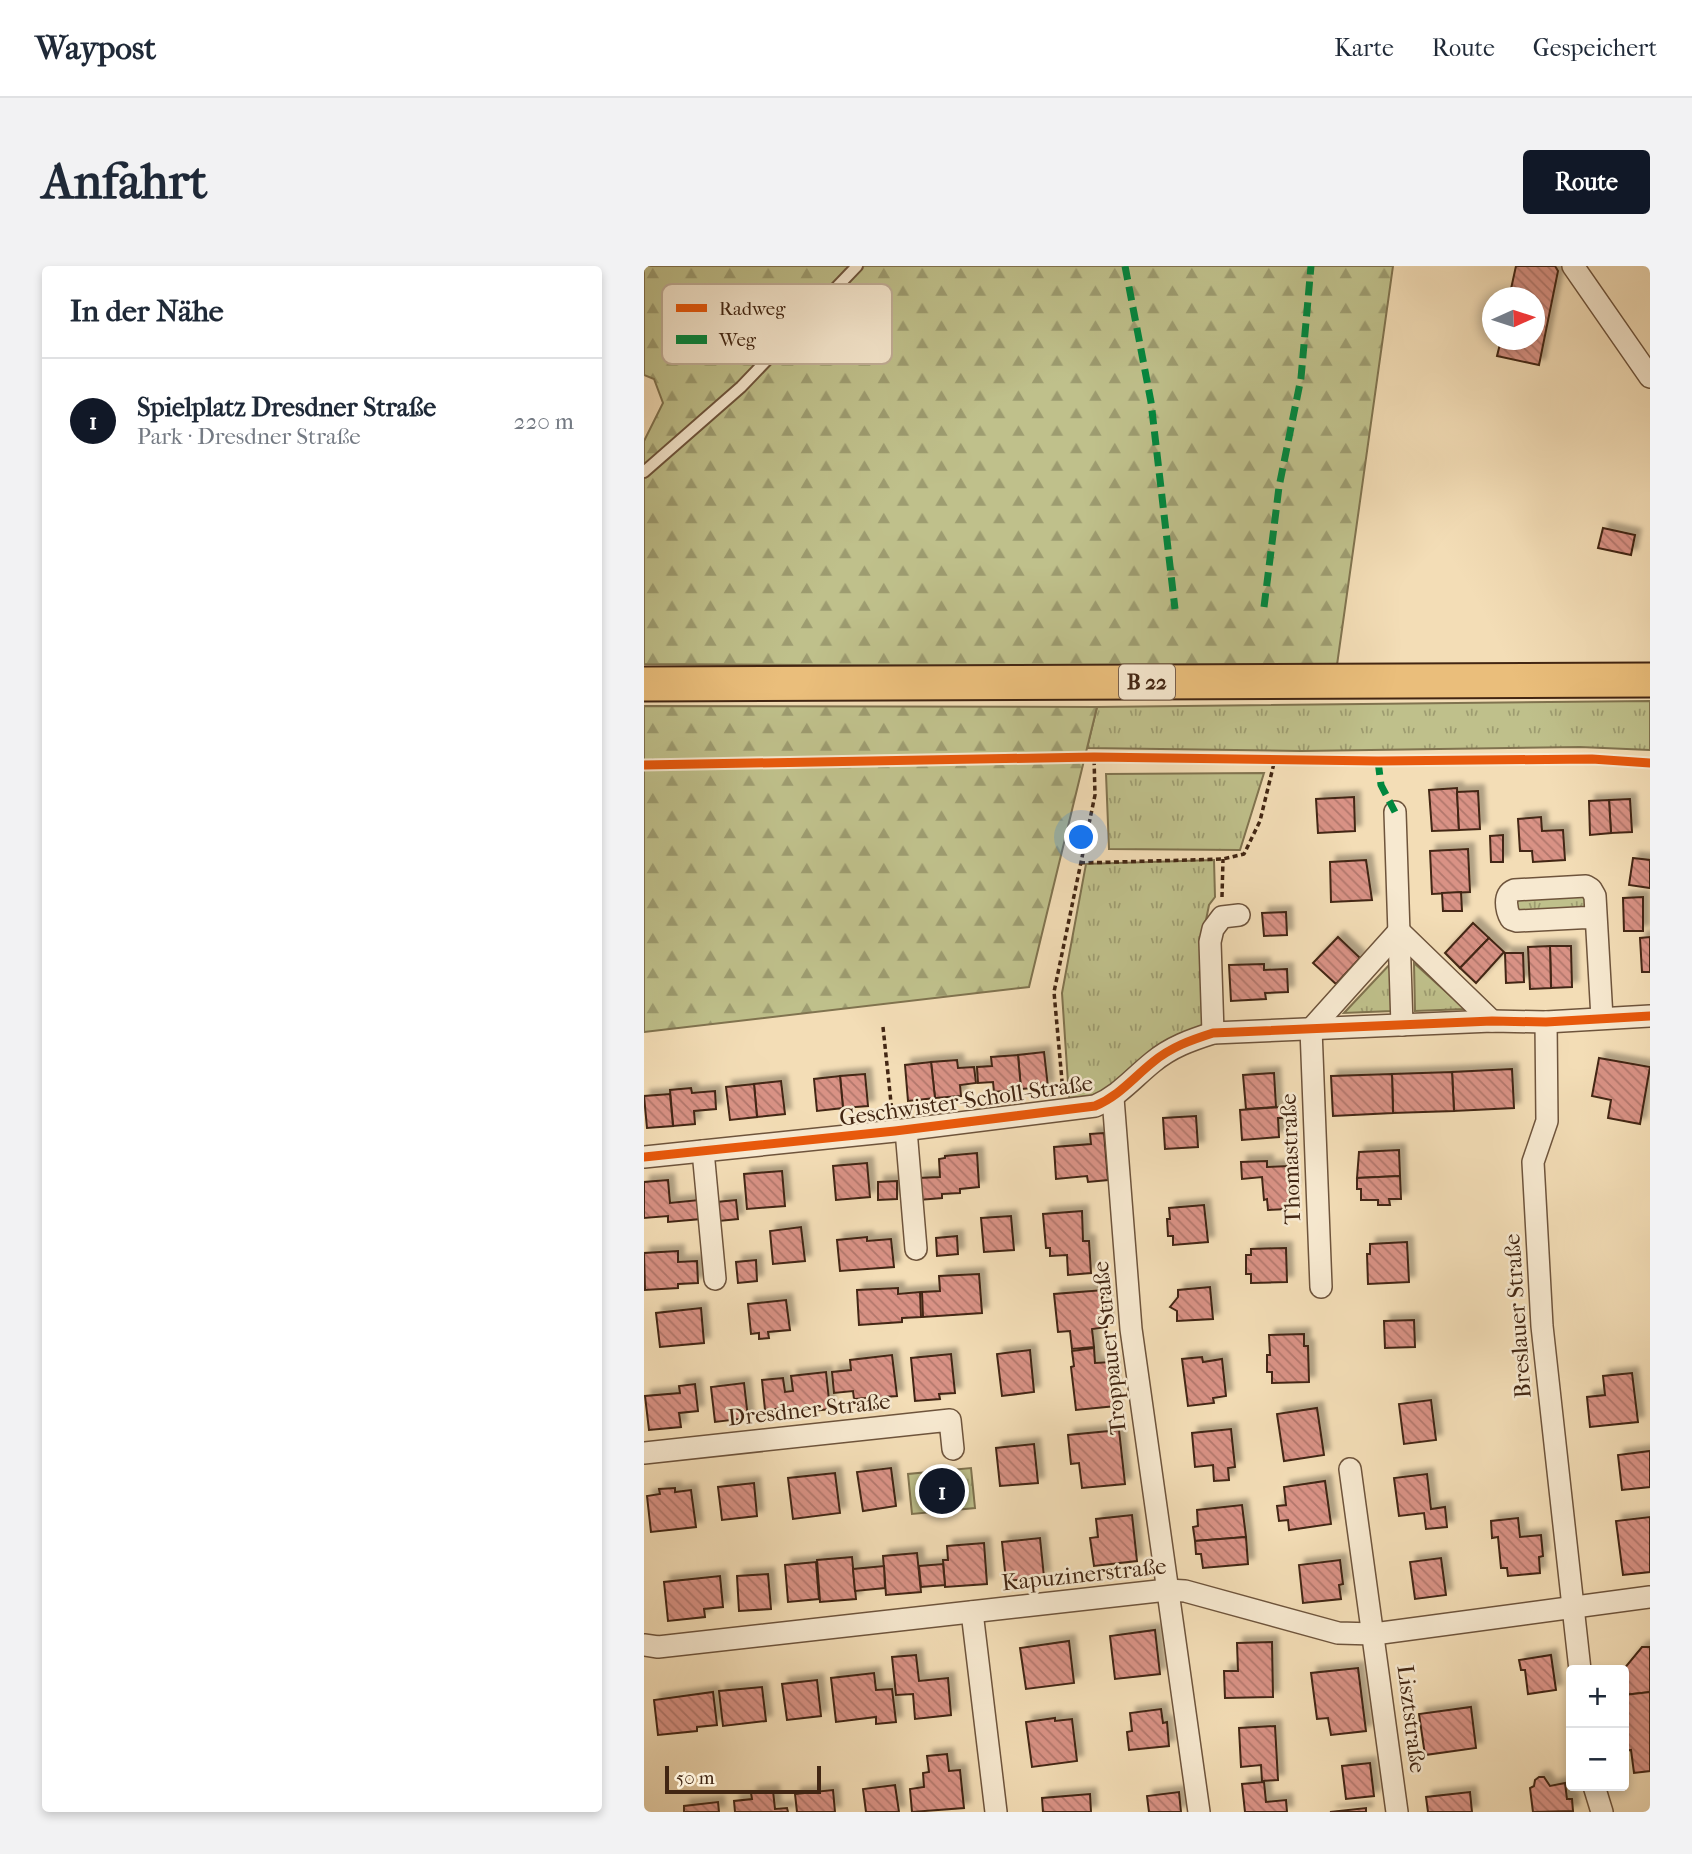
<!DOCTYPE html>
<html lang="de">
<head>
<meta charset="utf-8">
<style>
  :root { --surface:#fff; --page:#f2f2f3; --text:#1f2937; --muted:#747a83; --line:#e0e1e3; --accent:#111827 }
  body { margin:0; font-family:"IM FELL French Canon",serif; background:var(--page); color:var(--text) }
  .controls { position:absolute; right:21px; bottom:21px; display:grid; overflow:hidden; border-radius:7px; box-shadow:0 4px 10px #0003 }
  .controls button { width:63px; height:63px; display:grid; place-items:center; padding:0; border:0; border-bottom:2px solid var(--line); background:var(--surface); color:var(--text); font:35px sans-serif }
  .compass { position:absolute; left:838px; top:21px; width:63px; height:63px; border-radius:50%; background:var(--surface); box-shadow:0 4px 10px #0003; rotate:87deg }
  .scale { position:absolute; left:21px; bottom:18px; width:156px; box-sizing:border-box; padding-left:7px; border:4px solid #422613; border-top:0; font-size:19px; line-height:24px; white-space:nowrap; color:#422613; -webkit-text-stroke:5px #f7e9d0; paint-order:stroke }
  .you { position:absolute; left:438px; top:572px; width:24px; height:24px; margin:-18px; border:5px solid #fff; border-radius:50%; background:#1a73e8; box-shadow:0 0 0 10px #1a73e833 }
  .badge { display:grid; place-items:center; width:46px; height:46px; border-radius:50%; background:var(--accent); color:#fff; font-size:23px; font-weight:700 }
  .pin { position:absolute; translate:-50% -50%; border:4px solid #fff; box-shadow:0 2px 7px #0006 }
  .list { margin:0; padding:0; list-style:none }
  h2 { display:flex; justify-content:space-between; align-items:center; height:91px; margin:0; padding:0 28px; font-size:30px }
  h2 small { font-size:23px; font-weight:400; color:var(--muted) }
  .list li { display:grid; grid-template-columns:46px 1fr auto; gap:21px; align-items:center; box-sizing:border-box; height:126px; padding:0 28px; border-top:2px solid var(--line) }
  .list b { display:block; font-size:26px; white-space:nowrap }
  .list p { margin:0; font-size:23px; white-space:nowrap; color:var(--muted) }
  .list em { font-size:23px; font-style:normal; color:var(--muted) }
  .map { position:relative; flex:none; width:1006px; height:1546px; overflow:hidden; border-radius:7px }
  header { display:flex; align-items:center; gap:42px; box-sizing:border-box; height:98px; padding:0 35px; background:var(--surface); border-bottom:2px solid var(--line) }
  header strong { font-size:33px }
  nav { display:flex; gap:38px; margin-inline-start:auto; font-size:24px }
  .intro { display:flex; align-items:center; justify-content:space-between; box-sizing:border-box; height:168px; padding:0 42px }
  h1 { margin:0; font-size:49px }
  .button { padding:18px 32px; border-radius:7px; background:var(--accent); color:#fff; font-size:24px; font-weight:700 }
  main { display:flex; gap:42px; padding:0 42px }
  aside { flex:1; background:var(--surface); border-radius:7px; box-shadow:0 4px 10px #0003 }
  .map>svg:first-child { display:block }
</style>
</head>
<body>
<header>
<strong>Waypost</strong>
<nav><a>Karte</a><a>Route</a><a>Gespeichert</a></nav>
</header>
<div class="intro"><h1>Anfahrt</h1><a class="button">Route</a></div>
<main>
<aside>
<h2>In der Nähe<small></small></h2>
<ul class="list">
<li><span class="badge">1</span><div><b>Spielplatz Dresdner Straße</b><p>Park · Dresdner Straße</p></div><em>220 m</em></li>
</ul>
</aside>
<div class="map">
<svg width="1006" height="1546" viewBox="0 0 1006 1546">
  <defs>
    <pattern id="grass-tufts" width="24" height="20" patternUnits="userSpaceOnUse" patternTransform="scale(1.75)"><rect width="24" height="20" fill="#bfc08b"/><path d="M3 7l-1-3M5 7V3M7 7l1-3M15 17l-1-3M17 17v-4M19 17l1-3" fill="none" stroke="#9d9c70"/></pattern>
    <pattern id="forest-firs" width="22" height="20" patternUnits="userSpaceOnUse" patternTransform="scale(1.75)"><rect width="22" height="20" fill="#bfc08b"/><path d="M5 1l3.5 6h-7zM16 11l3.5 6h-7z" fill="#9d9c70"/></pattern>
    <pattern id="building-back-hatch" width="6" height="6" patternUnits="userSpaceOnUse" patternTransform="scale(1.75)"><rect width="6" height="6" fill="#d99285"/><path d="M-1 5l2 2M0 0l6 6M5-1l2 2" fill="none" stroke="#b2776c"/></pattern>
    <filter id="shadow"><feDropShadow dx="6" dy="-6" stdDeviation="2" flood-color="#0004"/></filter>
  </defs>
  <rect width="100%" height="100%" fill="#f3ddb6"/>
  <filter id="stains"><feTurbulence type="fractalNoise" baseFrequency=".00286" numOctaves="4"/><feColorMatrix values="0 0 0 0 .2 0 0 0 0 .09 0 0 0 0 .02 0 0 0 .5 -.17"/></filter>
  <radialGradient id="worn" r=".72"><stop offset=".6" stop-color="#630" stop-opacity="0"/><stop offset="1" stop-color="#630" stop-opacity=".3"/></radialGradient>
  <!-- grass -->
  <g fill="url(#grass-tufts)" stroke="#80734f" stroke-width="2">
    <path d="M1006,435V484L936,481L657,485L443,482L453,441Z"/>
    <path d="M620,507L596,584L465,583L462,508Z"/>
    <path d="M570,594L571,631L565,639L561,659L563,759L464,823L447,830L425,832L418,727L442,598Z"/>
    <path d="M938,628L942,632V640L938,644L875,646L871,642L874,631Z"/>
    <path d="M747,697L748,745L700,747Z"/>
    <path d="M770,697L821,743L771,745Z"/>
    <path d="M327,1202L331,1242L268,1248L264,1208Z"/>
  </g>
  <!-- forest -->
  <g fill="url(#forest-firs)" stroke="#80734f" stroke-width="2">
    <path d="M0,0H749L693,399L309,400L0,398V175L19,137L10,113L0,109Z"/>
    <path d="M0,440L453,441L385,721L0,766Z"/>
  </g>
  <!-- building -->
  <g fill="url(#building-back-hatch)" stroke="#422613" stroke-width="2" filter="url(#shadow)">
    <path d="M872,0H911L914,5L895,99L853,90L857,74H890V32H865Z"/>
    <path d="M959,262L991,269L987,289L954,282Z"/>
    <path d="M813,522L815,564L788,565L785,524Z"/>
    <path d="M834,525L836,563L815,564L813,526Z"/>
    <path d="M710,531L711,565L674,567L672,533Z"/>
    <path d="M986,533L988,566L967,567L965,534Z"/>
    <path d="M965,534L967,567L946,569L945,535Z"/>
    <path d="M897,551L898,565L919,564L921,594L889,596L888,585H876L874,553Z"/>
    <path d="M859,569V596H847L846,570Z"/>
    <path d="M824,583L826,626L788,628L786,585Z"/>
    <path d="M989,592L1006,594V622L985,619Z"/>
    <path d="M722,594L728,634L687,636L686,596Z"/>
    <path d="M817,626L818,645H799L798,627Z"/>
    <path d="M999,631V665H980L979,632Z"/>
    <path d="M642,646L643,669L620,670L618,647Z"/>
    <path d="M829,657L845,672L816,702L801,687Z"/>
    <path d="M694,671L716,692L692,718L669,697Z"/>
    <path d="M1006,671V706H998L996,672Z"/>
    <path d="M845,672L860,686L832,717L816,702Z"/>
    <path d="M906,680H927L928,721L907,722Z"/>
    <path d="M906,680L907,722L886,723L884,681Z"/>
    <path d="M861,687H879L880,716L862,717Z"/>
    <path d="M620,698V704L643,703L644,726L621,727L622,733L587,735L585,699Z"/>
    <path d="M400,786L404,821L377,823L374,789Z"/>
    <path d="M374,789L377,823L350,826L349,816L334,817L333,801L348,800L347,791Z"/>
    <path d="M955,792L1006,801L996,858L964,852L967,834L948,830Z"/>
    <path d="M313,794L314,802L330,801L332,817L316,819L317,830L291,832L287,796Z"/>
    <path d="M287,796L291,832L264,835L261,799Z"/>
    <path d="M868,803L870,842L810,845L808,806Z"/>
    <path d="M808,806L810,845L749,847L748,808Z"/>
    <path d="M630,807L632,841L602,843L599,809Z"/>
    <path d="M221,808L224,840L199,842L196,810Z"/>
    <path d="M748,808L749,847L689,850L687,810Z"/>
    <path d="M196,810L199,842L173,845L170,813Z"/>
    <path d="M137,815L141,848L113,851L110,818Z"/>
    <path d="M110,818L113,851L86,854L82,821Z"/>
    <path d="M47,822L48,827L71,825L72,843L50,845L51,858L29,860L26,824Z"/>
    <path d="M26,828L29,860L3,862L0,830Z"/>
    <path d="M637,841L638,852H634L635,871L598,874L596,844Z"/>
    <path d="M552,850L554,881L521,883L519,852Z"/>
    <path d="M460,867L464,914L444,916L443,910L412,913L410,881L447,878L446,868Z"/>
    <path d="M755,884L756,910L713,912L715,886Z"/>
    <path d="M333,887L335,921L316,923V927L298,928V932L275,934L273,912L296,911L295,893L301,892V890Z"/>
    <path d="M623,895V901L645,900L650,921L646,926L647,934H643V943L624,944L623,933L620,934L618,911L598,913L597,896Z"/>
    <path d="M223,897L226,931L192,934L189,900Z"/>
    <path d="M138,905L141,940L103,943L100,908Z"/>
    <path d="M756,910L757,933H745L746,939H734V934H717V923H713V912Z"/>
    <path d="M24,914L26,937L55,934L57,953L24,956V950L0,952V916Z"/>
    <path d="M253,915V933L234,934V916Z"/>
    <path d="M92,934L94,953L75,955L73,936Z"/>
    <path d="M560,939L564,976L529,979V970H524L523,953H526L525,942Z"/>
    <path d="M438,945L439,975H445L447,1007L424,1009L423,989L406,990V982H402L399,948Z"/>
    <path d="M367,950L370,984L340,986L337,952Z"/>
    <path d="M157,961L161,995L129,998L126,965Z"/>
    <path d="M313,970L314,988L293,990L292,972Z"/>
    <path d="M223,971V975L247,973L250,1001L196,1005L193,974Z"/>
    <path d="M763,976L765,1016L724,1018L723,988H726V978Z"/>
    <path d="M642,982L643,1016L607,1017V1008H602V989H607V983Z"/>
    <path d="M34,985V996L53,995L54,1017L34,1018V1022L1,1024L0,987Z"/>
    <path d="M112,994L113,1015L94,1017L92,996Z"/>
    <path d="M335,1008L338,1047L279,1051L278,1026L296,1025L295,1010Z"/>
    <path d="M566,1021L569,1053L533,1055V1045L526,1041L534,1031V1024Z"/>
    <path d="M254,1022V1028L276,1026L277,1051L258,1052V1056L215,1059L213,1024Z"/>
    <path d="M460,1024L463,1061L448,1063L450,1081L428,1083L426,1065L414,1066L410,1028Z"/>
    <path d="M142,1034L146,1064L124,1066L125,1072L115,1073V1067L107,1068L104,1038Z"/>
    <path d="M57,1042L60,1077L16,1081L12,1047Z"/>
    <path d="M770,1054L771,1081L741,1082L740,1055Z"/>
    <path d="M660,1068V1080H664L665,1116L628,1117V1106H623V1089H626L625,1069Z"/>
    <path d="M450,1082L451,1097L468,1096L472,1140L432,1144L427,1101L430,1100L428,1085Z"/>
    <path d="M386,1084L390,1126L358,1130L353,1088Z"/>
    <path d="M307,1088L311,1127L295,1128L296,1133L271,1135L267,1092Z"/>
    <path d="M248,1089L253,1130L240,1131L241,1135L222,1137V1132L210,1133L209,1125L190,1127L188,1106L207,1104L206,1094Z"/>
    <path d="M558,1091L559,1096L578,1093L582,1130L569,1132L570,1137L544,1140L538,1093Z"/>
    <path d="M182,1106L186,1143L151,1147L150,1141L121,1144L118,1114L139,1112L141,1126L149,1125L147,1110Z"/>
    <path d="M988,1107L994,1156L946,1161L943,1131L961,1129L959,1110Z"/>
    <path d="M100,1117L104,1152L71,1156L67,1121Z"/>
    <path d="M51,1118L54,1145L35,1147L37,1161L5,1164L1,1130L36,1127L35,1120Z"/>
    <path d="M787,1134L792,1174L760,1178L755,1138Z"/>
    <path d="M673,1142L680,1189L640,1195L633,1148Z"/>
    <path d="M587,1163L591,1201L584,1202L585,1214L570,1215L569,1199L551,1201L548,1167Z"/>
    <path d="M475,1164L481,1218L438,1222L435,1197L427,1198L424,1169Z"/>
    <path d="M390,1178L394,1217L356,1220L352,1182Z"/>
    <path d="M1006,1185V1221L978,1224L974,1189Z"/>
    <path d="M247,1202L252,1240L219,1245L213,1206Z"/>
    <path d="M191,1207L196,1247L149,1253L144,1212Z"/>
    <path d="M783,1208L787,1243L801,1241L803,1261L782,1263L780,1247L755,1250L750,1212Z"/>
    <path d="M681,1215L687,1258L645,1264L644,1254L635,1255L633,1240L642,1239L640,1221Z"/>
    <path d="M110,1217L113,1250L78,1254L74,1221Z"/>
    <path d="M31,1222V1226L47,1224L52,1261L7,1266L3,1230L16,1228L15,1223Z"/>
    <path d="M598,1239L602,1271L551,1275L549,1261L554,1260L553,1244Z"/>
    <path d="M488,1249L493,1295L450,1300L446,1272L454,1271L452,1253Z"/>
    <path d="M1006,1251V1306L979,1309L972,1255Z"/>
    <path d="M874,1252L876,1271L897,1269L899,1290L895,1291L896,1307L864,1310L863,1302H857L854,1271L848,1272L847,1255Z"/>
    <path d="M602,1271L604,1298L559,1302L557,1288H552L551,1275Z"/>
    <path d="M396,1272L400,1311L362,1315L358,1276Z"/>
    <path d="M340,1277L343,1318L301,1321L299,1294H304L303,1280Z"/>
    <path d="M273,1287L277,1326L242,1329L239,1290Z"/>
    <path d="M208,1291L212,1333L176,1336L173,1294Z"/>
    <path d="M797,1292L802,1329L771,1333L766,1296Z"/>
    <path d="M696,1294L699,1318L695,1319L697,1333L659,1337L655,1299Z"/>
    <path d="M172,1296L175,1333L144,1336L141,1299Z"/>
    <path d="M299,1298L301,1319L277,1321L275,1300Z"/>
    <path d="M240,1300L241,1322L211,1325L209,1303Z"/>
    <path d="M124,1308L127,1343L95,1345L93,1310Z"/>
    <path d="M76,1310L79,1341L60,1343L61,1351L24,1355L20,1316Z"/>
    <path d="M511,1364L516,1408L471,1413L466,1370Z"/>
    <path d="M425,1375L430,1417L382,1423L376,1382Z"/>
    <path d="M628,1376L629,1431L581,1432L580,1405H594L593,1377Z"/>
    <path d="M998,1381H1006V1426L980,1429L979,1404Z"/>
    <path d="M272,1389L275,1415L304,1412L307,1449L271,1453L269,1428L252,1429L248,1391Z"/>
    <path d="M907,1389L912,1424L884,1428L881,1404H877L875,1394Z"/>
    <path d="M714,1402L722,1465L687,1469L684,1452L673,1453L667,1407Z"/>
    <path d="M230,1407L232,1424L248,1423L252,1456L232,1458V1451L192,1456L187,1412Z"/>
    <path d="M173,1414L177,1450L143,1454L138,1418Z"/>
    <path d="M118,1421L122,1455L79,1460L75,1425Z"/>
    <path d="M69,1426L73,1459L53,1461V1465L14,1469L10,1434Z"/>
    <path d="M1006,1426V1505L990,1507L987,1484L980,1485V1453L982,1452L980,1429Z"/>
    <path d="M827,1441L832,1482L781,1489L775,1448Z"/>
    <path d="M517,1443L519,1457L523,1456L525,1480L485,1484L483,1466L488,1465L486,1447Z"/>
    <path d="M411,1452V1455L428,1453L433,1495L388,1501L382,1456Z"/>
    <path d="M631,1460L634,1514L618,1515L617,1499L597,1501L595,1462Z"/>
    <path d="M303,1488L305,1505L316,1504L320,1542L268,1546L266,1523L280,1521L279,1507L285,1506L283,1490Z"/>
    <path d="M726,1497L730,1530L702,1533L698,1500Z"/>
    <path d="M895,1511H900L906,1520L921,1517L923,1533H928L929,1545L889,1546L886,1522L890,1520L891,1514Z"/>
    <path d="M620,1516L622,1536L642,1534L643,1546H601L598,1518Z"/>
    <path d="M251,1519L255,1546H222L219,1523Z"/>
    <path d="M189,1524L191,1546H153L151,1528Z"/>
    <path d="M129,1525L131,1543L143,1542L144,1546H91L90,1535L108,1533L107,1527Z"/>
    <path d="M535,1526L537,1546H505L503,1530Z"/>
    <path d="M826,1526L828,1546H784L782,1531Z"/>
    <path d="M446,1528L447,1546H399L398,1532Z"/>
    <path d="M74,1536L75,1546H40V1540Z"/>
    <path d="M722,1542V1546H686Z"/>
  </g>
  <g fill="none" stroke-linecap="round" stroke-linejoin="round">
    <defs>
      <path id="lane" d="M0,206L97,121L213,0"/>
      <g id="street">
        <path d="M929,0L1006,111"/>
        <path d="M751,546L758,759"/>
        <path d="M952,651L873,655L867,653C862,644 859,628 870,624L942,620L947,623L951,630L958,752"/>
        <path d="M902,756L903,855L889,896L898,1060L936,1404"/>
        <path d="M569,767L566,676L569,663L578,651L595,649"/>
        <path d="M469,832L487,1063L555,1546"/>
        <path d="M262,864L272,983"/>
        <path d="M59,885L71,1013"/>
        <path d="M0,891L251,865L451,840C475,830 489,812 509,796C527,781 547,774 569,767L848,755L902,756L1006,750"/>
        <path d="M677,1021L667,763L755,665L848,755"/>
        <path d="M0,1187L306,1154L309,1183"/>
        <path d="M706,1203L753,1546"/>
        <path d="M328,1346L352,1546"/>
        <path d="M0,1379L14,1381L523,1324L541,1325L694,1367L730,1368L1006,1331"/>
        <path d="M950,1520L958,1546"/>
      </g>
      <path id="primary" d="M0,418L1006,414"/>
    </defs>
    <!-- lane casing -->
    <use href="#lane" stroke="#6e543c" stroke-width="14"/>
    <!-- street casing -->
    <use href="#street" stroke="#6e543c" stroke-width="24"/>
    <!-- primary casing -->
    <use href="#primary" stroke="#422613" stroke-width="37"/>
    <!-- path -->
    <g stroke="#422613" stroke-width="3.5" stroke-dasharray="5 3.5" stroke-linecap="butt">
      <path d="M436,597L579,593L600,588L616,555L631,493"/>
      <path d="M578,631L579,593"/>
      <path d="M239,761L248,846"/>
      <path d="M419,826L410,726L451,529L450,491"/>
    </g>
    <!-- lane -->
    <use href="#lane" stroke="#f7e9d0" stroke-width="10"/>
    <!-- street -->
    <use href="#street" stroke="#f7e9d0" stroke-width="21"/>
    <!-- primary -->
    <use href="#primary" stroke="#eabe7b" stroke-width="33"/>
    <!-- quiet -->
    <g stroke="#00873e" stroke-width="7" stroke-dasharray="14 7" stroke-linecap="butt">
      <path d="M481,0L507,136L531,343"/>
      <path d="M620,341L635,221L657,112L667,0"/>
      <path d="M734,495L737,519L751,546"/>
    </g>
    <defs>
      <g id="cycleway">
        <path d="M0,499L450,491L734,495L948,493L1006,497"/>
        <path d="M0,891L251,865L451,840C475,830 489,812 509,796C527,781 547,774 569,767L848,755L902,756L1006,750"/>
      </g>
    </defs>
    <!-- cycleway casing -->
    <use href="#cycleway" stroke="#f7e9d0" stroke-width="13"/>
    <!-- cycleway -->
    <use href="#cycleway" stroke="#e8590c" stroke-width="9"/>
  </g>
  <g text-anchor="middle" stroke-width="5" stroke-linejoin="round" paint-order="stroke">
    <!-- shield labels -->
    <rect fill="#f7e9d0" stroke="#78604c" stroke-width="2" x="475" y="398.5" width="56" height="35" rx="5"/>
    <g font-size="21" font-weight="bold" fill="#422613">
      <text x="503" y="423">B 22</text>
    </g>
    <!-- street labels -->
    <g font-size="23" fill="#422613" stroke="#f7e9d0">
      <text transform="translate(322 834) rotate(-8)" y="8">Geschwister-Scholl-Straße</text>
      <text transform="translate(646 893) rotate(-92)" y="8">Thomastraße</text>
      <text transform="translate(873 1050) rotate(-94)" y="8">Breslauer Straße</text>
      <text transform="translate(465 1082) rotate(-96)" y="8">Troppauer Straße</text>
      <text transform="translate(165 1143) rotate(-6)" y="8">Dresdner Straße</text>
      <text transform="translate(440 1308) rotate(-6)" y="8">Kapuzinerstraße</text>
      <text transform="translate(768 1453) rotate(83)" y="8">Lisztstraße</text>
    </g>
  </g>
  <!-- legend -->
  <rect x="18" y="18" width="230" height="80" rx="10" fill="#f7e9d0" stroke="#c1ae97" stroke-width="2"/>
  <rect x="32" y="38" width="31" height="8" fill="#e8590c"/>
  <rect x="32" y="69" width="31" height="9" fill="#00873e"/>
  <g font-size="19" fill="#422613">
    <text x="75" y="49">Radweg</text>
    <text x="75" y="80">Weg</text>
  </g>
  <rect width="100%" height="100%" filter="url(#stains)"/>
  <rect width="100%" height="100%" fill="url(#worn)"/>
</svg>
<div class="controls">
<button>+</button>
<button>−</button>
</div>
<svg class="compass" viewBox="-18 -18 36 36"><path d="M0-13l5 13h-10z" fill="#e53935"/><path d="M0 13l5-13h-10z" fill="#747a83"/></svg>
<div class="scale">50 m</div>
<div class="you"></div>
<div class="pin badge" style="left:298px;top:1225px">1</div>
</div>
</main>
</body>
</html>
